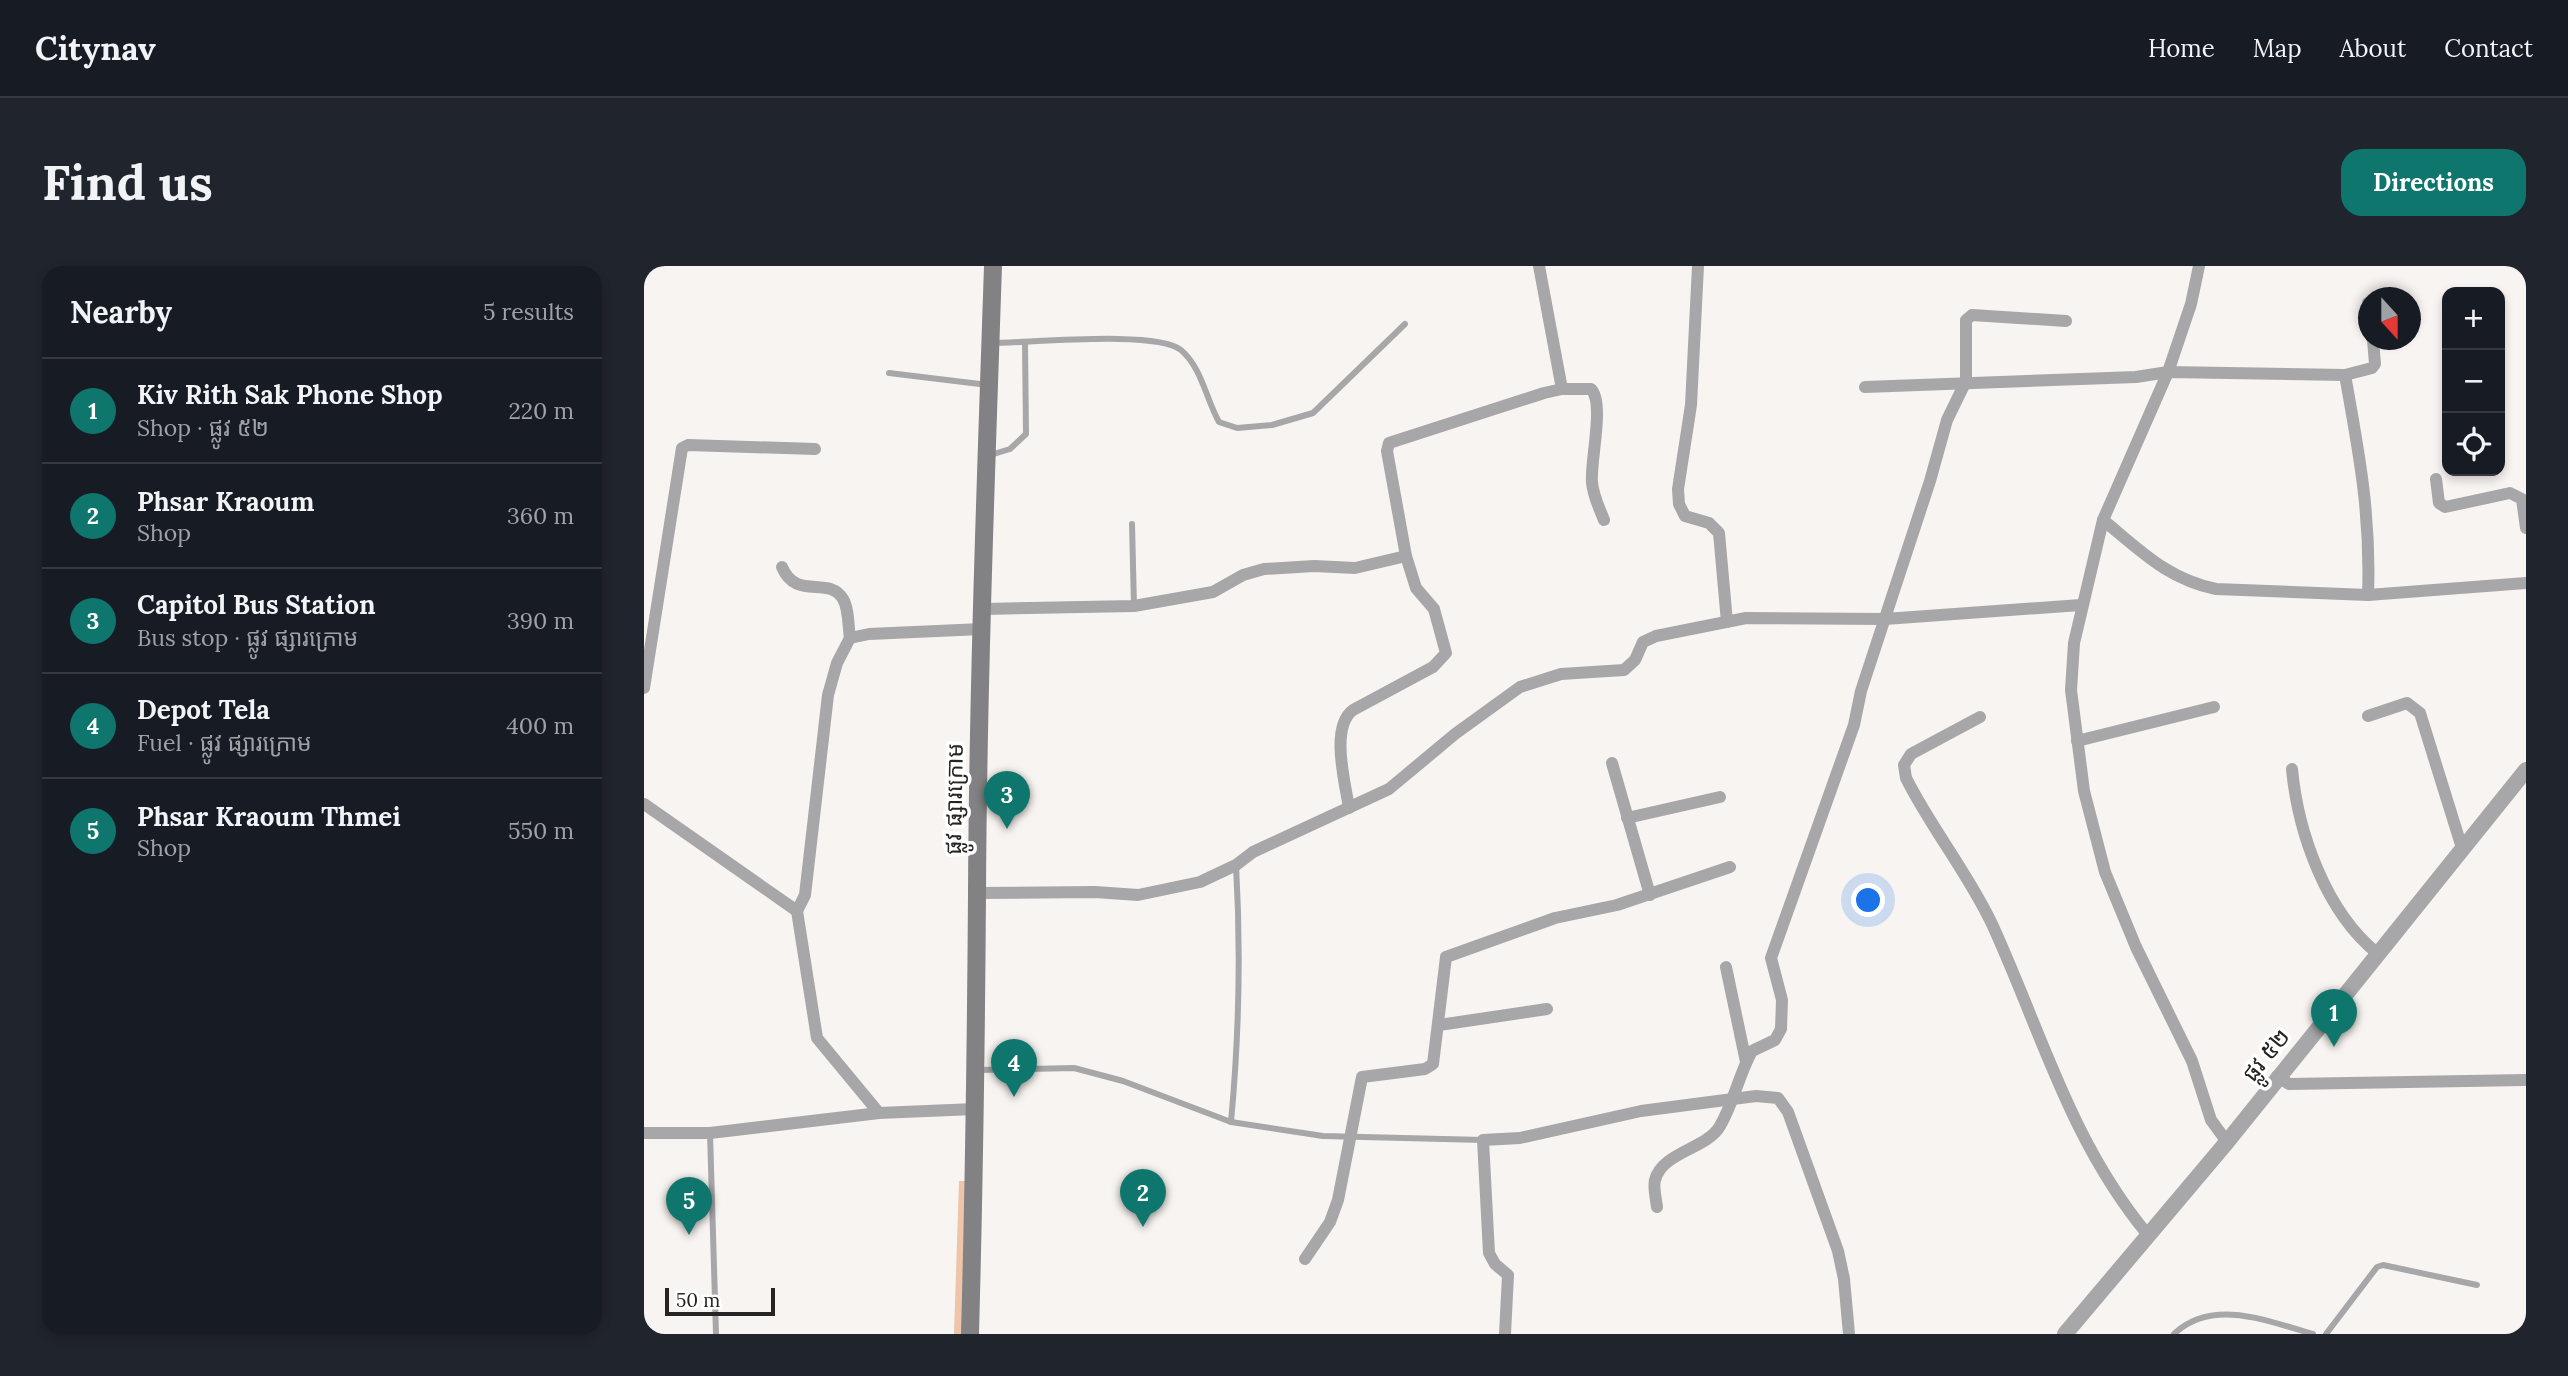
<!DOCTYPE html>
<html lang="en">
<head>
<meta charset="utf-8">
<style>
  :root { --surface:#171b24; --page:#20242c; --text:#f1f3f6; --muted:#9ea1a6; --line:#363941; --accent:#0f766e }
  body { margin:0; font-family:Lora,"Noto Sans Khmer",serif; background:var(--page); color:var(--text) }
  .controls { position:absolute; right:21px; top:21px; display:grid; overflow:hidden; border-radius:14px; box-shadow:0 4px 10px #0003 }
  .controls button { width:63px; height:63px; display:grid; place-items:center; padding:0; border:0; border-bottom:2px solid var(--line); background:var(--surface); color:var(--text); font:35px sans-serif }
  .compass { position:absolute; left:1714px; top:21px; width:63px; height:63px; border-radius:50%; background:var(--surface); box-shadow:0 4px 10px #0003; rotate:159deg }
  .scale { position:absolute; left:21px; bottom:18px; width:110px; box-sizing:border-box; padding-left:7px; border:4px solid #262524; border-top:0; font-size:19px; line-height:24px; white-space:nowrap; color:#262524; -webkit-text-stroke:5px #fff; paint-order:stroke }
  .you { position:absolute; left:1225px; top:635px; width:24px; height:24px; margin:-18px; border:5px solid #fff; border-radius:50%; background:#1a73e8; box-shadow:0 0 0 10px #1a73e833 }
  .badge { display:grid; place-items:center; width:46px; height:46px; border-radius:50%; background:var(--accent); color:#fff; font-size:23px; font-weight:700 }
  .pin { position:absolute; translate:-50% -58px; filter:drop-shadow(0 2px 4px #0008) }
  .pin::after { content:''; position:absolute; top:37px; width:24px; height:21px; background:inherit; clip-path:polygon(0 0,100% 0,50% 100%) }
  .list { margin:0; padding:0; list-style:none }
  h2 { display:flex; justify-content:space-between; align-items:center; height:91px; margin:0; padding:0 28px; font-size:30px }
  h2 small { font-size:23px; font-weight:400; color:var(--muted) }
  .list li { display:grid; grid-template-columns:46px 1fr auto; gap:21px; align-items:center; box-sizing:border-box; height:105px; padding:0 28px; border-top:2px solid var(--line) }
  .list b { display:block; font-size:26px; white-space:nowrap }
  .list p { margin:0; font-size:23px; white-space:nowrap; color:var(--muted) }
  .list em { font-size:23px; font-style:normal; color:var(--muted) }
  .icon { flex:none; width:38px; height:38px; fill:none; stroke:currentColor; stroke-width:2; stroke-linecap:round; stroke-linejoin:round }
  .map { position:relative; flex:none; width:1882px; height:1068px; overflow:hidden; border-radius:21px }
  header { display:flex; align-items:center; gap:42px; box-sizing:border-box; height:98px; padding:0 35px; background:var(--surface); border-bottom:2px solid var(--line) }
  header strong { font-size:33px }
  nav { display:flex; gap:38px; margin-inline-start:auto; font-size:24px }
  .intro { display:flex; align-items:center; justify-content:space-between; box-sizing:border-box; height:168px; padding:0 42px }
  h1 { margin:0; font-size:49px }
  .button { padding:18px 32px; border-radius:21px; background:var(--accent); color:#fff; font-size:24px; font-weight:700 }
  main { display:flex; gap:42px; padding:0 42px }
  aside { flex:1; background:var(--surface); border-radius:21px; box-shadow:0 4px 10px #0003 }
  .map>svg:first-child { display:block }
</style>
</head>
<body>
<header>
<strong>Citynav</strong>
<nav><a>Home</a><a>Map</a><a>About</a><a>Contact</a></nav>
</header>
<div class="intro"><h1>Find us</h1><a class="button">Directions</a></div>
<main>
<aside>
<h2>Nearby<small>5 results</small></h2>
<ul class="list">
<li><span class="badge">1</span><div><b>Kiv Rith Sak Phone Shop</b><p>Shop · ផ្លូវ ៥២</p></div><em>220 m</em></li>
<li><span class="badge">2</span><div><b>Phsar Kraoum</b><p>Shop</p></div><em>360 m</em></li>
<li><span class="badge">3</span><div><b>Capitol Bus Station</b><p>Bus stop · ផ្លូវ ផ្សារក្រោម</p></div><em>390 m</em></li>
<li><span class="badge">4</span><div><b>Depot Tela</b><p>Fuel · ផ្លូវ ផ្សារក្រោម</p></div><em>400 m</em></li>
<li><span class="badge">5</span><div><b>Phsar Kraoum Thmei</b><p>Shop</p></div><em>550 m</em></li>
</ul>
</aside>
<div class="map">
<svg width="1882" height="1068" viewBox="0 0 1882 1068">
  <rect width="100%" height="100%" fill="#f8f4f1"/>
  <!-- green -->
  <path fill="#eec5a9" d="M315,915H326L322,1068H310Z"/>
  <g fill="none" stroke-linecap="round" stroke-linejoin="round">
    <!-- service -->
    <g stroke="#a7a7a9" stroke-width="6">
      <path d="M349,77C385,77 513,64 537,84C558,102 562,133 575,156L593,162L628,159L669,147L761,58"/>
      <path d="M245,107L344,119"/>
      <path d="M343,190L366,183L382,168L381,77"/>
      <path d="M488,258L490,340"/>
      <path d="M333,804L430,802L479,815L587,856L679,870L839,874"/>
      <path d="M587,856C595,770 597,685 592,599"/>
      <path d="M66,867L72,1068"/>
      <path d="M1530,1068C1569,1031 1626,1056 1669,1068"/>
      <path d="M1682,1068L1733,1001L1739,999L1833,1019"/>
    </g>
    <!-- minor -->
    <g stroke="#a7a7a9" stroke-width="12">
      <path d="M895,0L918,123"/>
      <path d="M1054,0L1047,139L1034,223L1035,238L1041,250L1065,257L1075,267L1083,356"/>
      <path d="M1555,0L1547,38L1524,106L1459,254L1430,377L1427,424L1440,525L1461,606L1492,681L1548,795L1567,854L1583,876"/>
      <path d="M1724,37V41"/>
      <path d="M1701,109C1715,187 1727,249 1724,329"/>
      <path d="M1221,121L1492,111L1524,106L1701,109L1728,102L1731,98L1729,74"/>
      <path d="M1792,213L1795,237L1801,241L1866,227L1878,233L1882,262"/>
      <path d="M1459,254C1496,284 1523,313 1572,323L1724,329L1882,317"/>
      <path d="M138,301C152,335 185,309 199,333C205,343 204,360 206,372"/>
      <path d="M339,343L490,340L569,326L599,309L620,303L670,300L711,302L762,290"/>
      <path d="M0,422L38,182L44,179L171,183"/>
      <path d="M1724,450L1763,437L1776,447L1818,582"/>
      <path d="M1336,451L1267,488L1260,499L1262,512C1287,562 1324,607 1348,658C1398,767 1426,875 1504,969"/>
      <path d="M1433,475L1570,441"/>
      <path d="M968,497L1006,629"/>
      <path d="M1648,503C1654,567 1682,646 1733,687"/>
      <path d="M0,538L153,645L173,772L235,847"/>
      <path d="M705,542C701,516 686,461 709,444L789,401L802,387L790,343L772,322L762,290L743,185L745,177L900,127L918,123H947C961,137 946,195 948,216C949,230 955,241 960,254"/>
      <path d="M983,552L1076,531"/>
      <path d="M333,627L451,626L494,629L556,616L592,599L609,586L745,523L811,468L876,421L917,408L980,404L991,394L999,376L1012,370L1102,352L1241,353L1437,339"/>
      <path d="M153,645L161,629L184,429L193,397L206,372L225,368L338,363"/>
      <path d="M1082,701L1102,796"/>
      <path d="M795,759L903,743"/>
      <path d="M1633,810L1645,818L1882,814"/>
      <path d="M0,867H66L235,847L331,843"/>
      <path d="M1013,941C1012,933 1009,921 1011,914C1018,886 1063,883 1076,860C1090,836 1095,808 1108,785L1131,774L1137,763L1138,734L1127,692L1210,459L1217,425L1286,215L1303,154L1322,115V54L1328,49L1422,55"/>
      <path d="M661,993L686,956L694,934L718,811L781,803L789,798L802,691L911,652L973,639L1086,601"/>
      <path d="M861,1068L864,1009L851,998L845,987L839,874L876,872L997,845L1112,830L1134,832L1144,846L1194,985L1200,1013L1205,1068"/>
    </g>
    <!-- tertiary -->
    <path stroke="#a7a7a9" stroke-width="16" d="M1421,1068L1583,876L1882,504"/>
    <!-- secondary -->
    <path stroke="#828184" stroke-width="18" d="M326,1068C330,921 332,775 333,628C334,419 342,209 349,0"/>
  </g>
  <g text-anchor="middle" stroke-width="7" stroke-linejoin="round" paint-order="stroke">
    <!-- street labels -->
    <g font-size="23" fill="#262524" stroke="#fff">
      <text transform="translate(310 533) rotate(-89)" y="8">ផ្លូវ ផ្សារក្រោម</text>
      <text transform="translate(1622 789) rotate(-51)" y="8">ផ្លូវ ៥២</text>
    </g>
  </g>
</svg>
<div class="controls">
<button>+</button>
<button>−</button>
<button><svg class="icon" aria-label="locate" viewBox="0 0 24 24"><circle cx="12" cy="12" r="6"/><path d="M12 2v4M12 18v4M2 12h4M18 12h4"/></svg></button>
</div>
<svg class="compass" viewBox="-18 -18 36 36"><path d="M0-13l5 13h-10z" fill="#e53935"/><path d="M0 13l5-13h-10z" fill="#9ea1a6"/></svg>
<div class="scale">50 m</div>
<div class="you"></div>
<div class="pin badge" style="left:1690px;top:781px">1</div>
<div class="pin badge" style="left:499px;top:961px">2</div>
<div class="pin badge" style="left:363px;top:563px">3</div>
<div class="pin badge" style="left:370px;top:831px">4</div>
<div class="pin badge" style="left:45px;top:969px">5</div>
</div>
</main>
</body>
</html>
